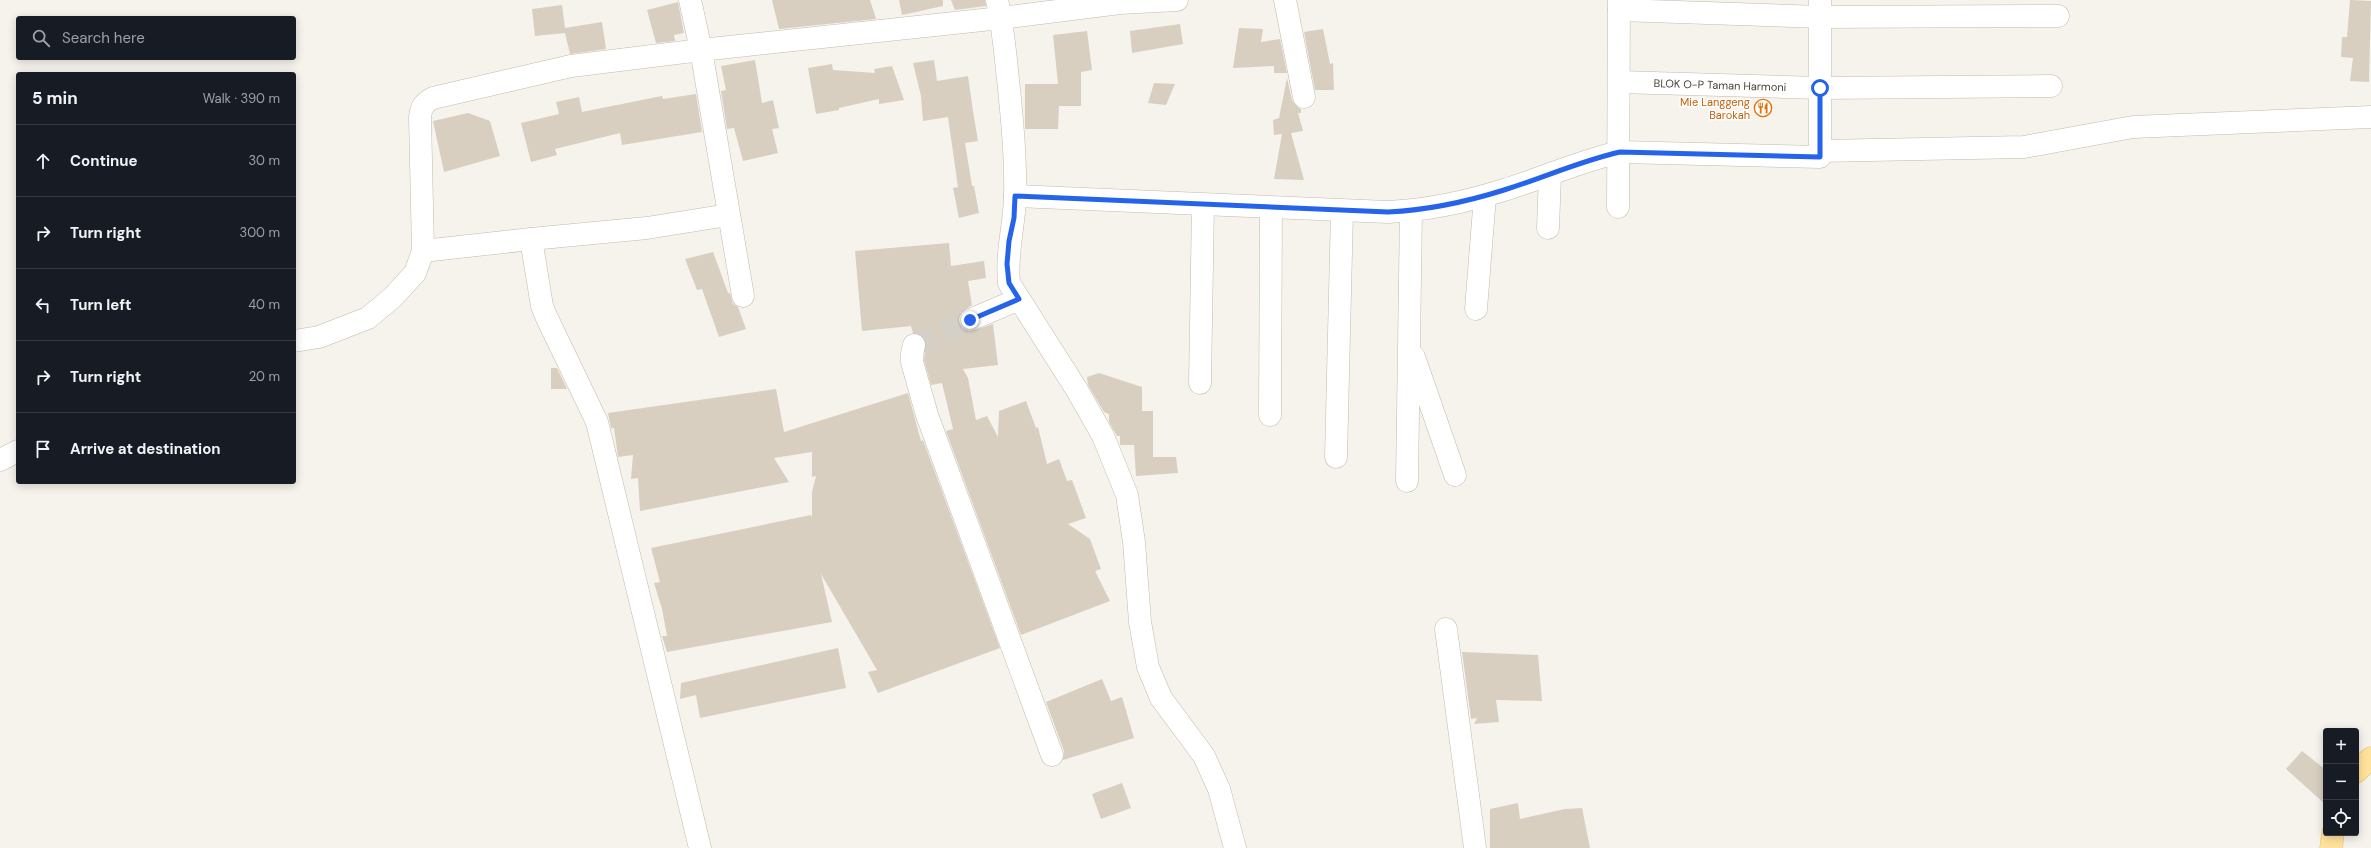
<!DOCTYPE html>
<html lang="en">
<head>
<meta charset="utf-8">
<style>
  :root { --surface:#171b24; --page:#20242c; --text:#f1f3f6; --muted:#9ea1a6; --line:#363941 }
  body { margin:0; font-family:"DM Sans",sans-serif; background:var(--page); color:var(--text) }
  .controls { position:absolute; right:12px; bottom:12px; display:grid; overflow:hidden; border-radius:4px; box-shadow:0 2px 10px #0003 }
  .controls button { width:36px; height:36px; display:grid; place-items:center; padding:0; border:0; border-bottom:1px solid var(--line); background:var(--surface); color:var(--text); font:20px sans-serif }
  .stop { position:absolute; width:12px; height:12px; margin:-9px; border:3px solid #2563eb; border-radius:50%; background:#fff }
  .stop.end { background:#2563eb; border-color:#fff; box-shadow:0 1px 4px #0008 }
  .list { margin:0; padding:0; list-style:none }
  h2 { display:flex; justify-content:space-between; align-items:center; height:52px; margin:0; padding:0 16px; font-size:17px }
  h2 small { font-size:13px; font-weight:400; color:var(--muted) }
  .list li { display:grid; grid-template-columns:26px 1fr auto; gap:12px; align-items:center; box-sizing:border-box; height:72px; padding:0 16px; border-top:1px solid var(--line) }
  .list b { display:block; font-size:15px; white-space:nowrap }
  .list em { font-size:13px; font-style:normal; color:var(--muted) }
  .icon { flex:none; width:22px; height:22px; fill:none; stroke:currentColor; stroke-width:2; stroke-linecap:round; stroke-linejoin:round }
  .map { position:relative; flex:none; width:2371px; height:848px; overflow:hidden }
  .search { position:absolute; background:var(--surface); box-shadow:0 2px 10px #0003; left:16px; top:16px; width:280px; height:44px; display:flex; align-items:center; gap:10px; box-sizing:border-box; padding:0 14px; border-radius:4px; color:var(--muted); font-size:15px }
  .panel { position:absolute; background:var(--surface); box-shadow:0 2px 10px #0003; left:16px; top:72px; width:280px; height:412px; border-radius:4px }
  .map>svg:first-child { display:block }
</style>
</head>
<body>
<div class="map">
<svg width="2371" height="848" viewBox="0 0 2371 848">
  <rect width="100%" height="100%" fill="#f6f3ec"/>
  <!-- building -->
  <g fill="#d8cfc1">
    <path d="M772,0H870L876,19L779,29Z"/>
    <path d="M899,0H943V6L902,15Z"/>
    <path d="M951,0H985L986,6L955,10Z"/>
    <path d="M2350,0L2371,1L2369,82L2350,81L2353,58L2341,57L2342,37H2347Z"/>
    <path d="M678,2L684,33L674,35L675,41L656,43L647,10Z"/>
    <path d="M562,5L565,28L602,22L606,49L570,54L565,33L535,36L532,9Z"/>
    <path d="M1180,24L1183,44L1132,53L1130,31Z"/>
    <path d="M1239,28L1263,29L1261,42L1280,39L1287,73H1274V66L1233,68Z"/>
    <path d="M1323,29L1330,64L1333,63L1334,90H1315L1304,32Z"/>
    <path d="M1087,31L1092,70L1081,72V106H1059L1058,129H1025V84H1058L1053,35Z"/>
    <path d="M755,60L762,103L773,100L779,128L772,129L778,153L743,161L734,128L727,129L721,91L726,90L721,66Z"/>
    <path d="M934,60L937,81L968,76L973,111L978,141L965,143L972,186H974L979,213L959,218L953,188L958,187L948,117L923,121L921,96L913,63Z"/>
    <path d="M832,64L833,70L875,73L874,69L892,66L904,100L879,104V99L839,108V110L816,114L808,68Z"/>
    <path d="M1287,78L1292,100L1295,105L1301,109V113H1298L1303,131L1291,133L1304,180L1274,179L1282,134L1274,135L1273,120L1279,118Z"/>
    <path d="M1154,83L1175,84L1166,105L1148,103Z"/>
    <path d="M696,94L702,132L622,145L620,133L555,149L557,155L531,162L521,123L559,114L556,102L579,97L582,112L662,96L663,99Z"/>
    <path d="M468,113L490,121L500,156L444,172L433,121Z"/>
    <path d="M949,243L951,266L984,261L986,278L968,281L972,305L960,313L958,319L959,325L963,330L969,332L993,324L998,365L963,369L968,378L976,420L987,416L998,437L999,411L1026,401L1036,428L1038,427L1047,464L1059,459L1067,481L1072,480L1086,518L1068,524L1090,539L1101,569L1095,571L1110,601L1021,635L946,431L953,429L942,383L931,385L924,360L926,341L922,336L913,333L911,326L862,331L855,251Z"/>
    <path d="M713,252L728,293H730L733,304L738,307L746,329L719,337L702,289L697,290L685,259Z"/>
    <path d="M551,368H557L567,389H551Z"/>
    <path d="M1099,373L1142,387V411H1153V457H1176L1178,473L1136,476L1134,445H1120V436H1117L1109,422V414L1104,412L1088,385L1087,377Z"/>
    <path d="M776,389L784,432L908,393L921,441L923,440L1000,648L878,693L868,672L877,670L821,574L832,622L667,652L662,636H667L662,609L654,583L660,582L651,548L811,515L812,518V492L816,476L812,477V452L774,458L789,482L640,511L638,478L631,479L633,455L618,457L614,428H611L608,413Z"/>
    <path d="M838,648L846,688L700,718L696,695L680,699L681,683Z"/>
    <path d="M1462,652L1538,655L1542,701L1496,700L1499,722L1474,724L1477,718L1471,719Z"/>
    <path d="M1102,679L1111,701L1122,697L1134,738L1063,760L1064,751L1046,702Z"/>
    <path d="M2302,751L2326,770V805L2286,769Z"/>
    <path d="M1122,783L1131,808L1101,819L1092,794Z"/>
    <path d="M1518,803L1520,819L1565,809L1582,808L1590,848H1490V809Z"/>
  </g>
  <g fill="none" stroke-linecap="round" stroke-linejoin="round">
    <!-- minor-tunnel -->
    <path stroke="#d4d0c8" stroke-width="22" stroke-dasharray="22 11" stroke-linecap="butt" d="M914,345L970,320"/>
    <defs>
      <g id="minor">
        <path d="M690,0L701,50L743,296"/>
        <path d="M997,0C1003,26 1005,52 1008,79C1012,118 1016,158 1015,198C1014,227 1006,253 1009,283L1077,390L1103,436L1127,495L1134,542L1140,622L1148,667L1161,698L1204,756L1219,789L1235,848"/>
        <path d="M1285,0L1304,97"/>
        <path d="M1619,10L1820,17L2058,16"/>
        <path id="s1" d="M1619,82L1820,88L2051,86"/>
        <path d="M1820,151L2024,147L2133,127L2371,117"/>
        <path d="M1015,196L1388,212C1428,210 1466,202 1504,190C1543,178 1580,161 1620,152L1820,157V0"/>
        <path d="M1618,207L1619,0"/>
        <path d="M1548,228L1550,174"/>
        <path d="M423,251L531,239"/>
        <path d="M1476,309L1485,196"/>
        <path d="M970,320L1019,299"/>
        <path d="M294,341L319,337L368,318L393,297L415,273L423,251L420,117C421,107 424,103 433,98L571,66L701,50L1001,18L1120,3L1177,0"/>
        <path d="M914,345L912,354V362L927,415L1052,755"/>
        <path d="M1414,357L1455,475"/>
        <path d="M1200,383L1203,205"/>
        <path d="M1270,415L1271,208"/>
        <path d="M1336,457L1342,211"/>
        <path d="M0,460L18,451"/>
        <path d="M1407,481L1411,211"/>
        <path d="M1446,629L1475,848"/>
        <path d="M700,848L597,422L546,316L542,306L531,239L647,228L728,215"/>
      </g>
      <g id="major">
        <path d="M2356,772L2371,758"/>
        <path d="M2331,848L2333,833"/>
      </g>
    </defs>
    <!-- minor casing -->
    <use href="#minor" stroke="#c2bbae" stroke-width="23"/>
    <!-- major casing -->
    <use href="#major" stroke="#e6c16a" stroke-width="23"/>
    <!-- minor -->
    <use href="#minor" stroke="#fff" stroke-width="22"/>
    <!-- major -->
    <use href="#major" stroke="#ffe39c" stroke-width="22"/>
  </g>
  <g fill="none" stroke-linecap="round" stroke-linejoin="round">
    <!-- route -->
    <path stroke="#2563eb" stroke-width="5" d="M970,320L1019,299L1009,283L1007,264L1009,241L1014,218L1015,196L1388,212C1428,210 1466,202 1504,190C1543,178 1580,161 1620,152L1820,157V88"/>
  </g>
  <!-- icons -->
  <defs>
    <symbol id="restaurant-ring" viewBox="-11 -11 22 22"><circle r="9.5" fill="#fff" stroke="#e8710a" stroke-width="1.5"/><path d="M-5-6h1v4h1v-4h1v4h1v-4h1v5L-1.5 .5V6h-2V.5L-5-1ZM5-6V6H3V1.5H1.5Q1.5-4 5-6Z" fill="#e8710a"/></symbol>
  </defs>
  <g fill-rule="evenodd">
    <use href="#restaurant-ring" x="1753" y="98" width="20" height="20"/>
  </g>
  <g text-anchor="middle" stroke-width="3" stroke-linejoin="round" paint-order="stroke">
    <!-- street labels -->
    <g font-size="11" fill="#4b4439" stroke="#fff">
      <text dy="4" stroke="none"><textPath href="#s1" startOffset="101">BLOK O-P Taman Harmoni</textPath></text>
    </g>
    <!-- food labels -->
    <g font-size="11" fill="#c56008" stroke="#fff" text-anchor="end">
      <text x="1750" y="106">Mie Langgeng<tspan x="1750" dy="13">Barokah</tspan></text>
    </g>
  </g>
</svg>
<div class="controls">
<button>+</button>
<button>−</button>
<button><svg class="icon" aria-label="locate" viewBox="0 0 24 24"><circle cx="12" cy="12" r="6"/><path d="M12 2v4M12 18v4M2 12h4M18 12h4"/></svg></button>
</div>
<div class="stop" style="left:1820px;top:88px"></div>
<div class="stop end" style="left:970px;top:320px"></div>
<div class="search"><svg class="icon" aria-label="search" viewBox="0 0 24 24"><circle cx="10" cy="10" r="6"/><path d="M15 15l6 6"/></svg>Search here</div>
<section class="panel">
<h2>5 min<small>Walk · 390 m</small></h2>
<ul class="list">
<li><svg class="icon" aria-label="ahead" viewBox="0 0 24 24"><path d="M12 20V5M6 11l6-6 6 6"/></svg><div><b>Continue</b></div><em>30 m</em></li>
<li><svg class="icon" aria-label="right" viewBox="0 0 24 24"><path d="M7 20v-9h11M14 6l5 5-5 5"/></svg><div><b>Turn right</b></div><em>300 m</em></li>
<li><svg class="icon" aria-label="left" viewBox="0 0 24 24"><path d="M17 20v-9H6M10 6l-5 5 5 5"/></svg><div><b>Turn left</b></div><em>40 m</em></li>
<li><svg class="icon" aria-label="right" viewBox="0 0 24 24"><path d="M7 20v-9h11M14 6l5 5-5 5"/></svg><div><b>Turn right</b></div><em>20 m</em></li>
<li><svg class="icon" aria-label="arrive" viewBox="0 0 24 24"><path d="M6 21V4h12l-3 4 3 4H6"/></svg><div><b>Arrive at destination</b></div></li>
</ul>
</section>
</div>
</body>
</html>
